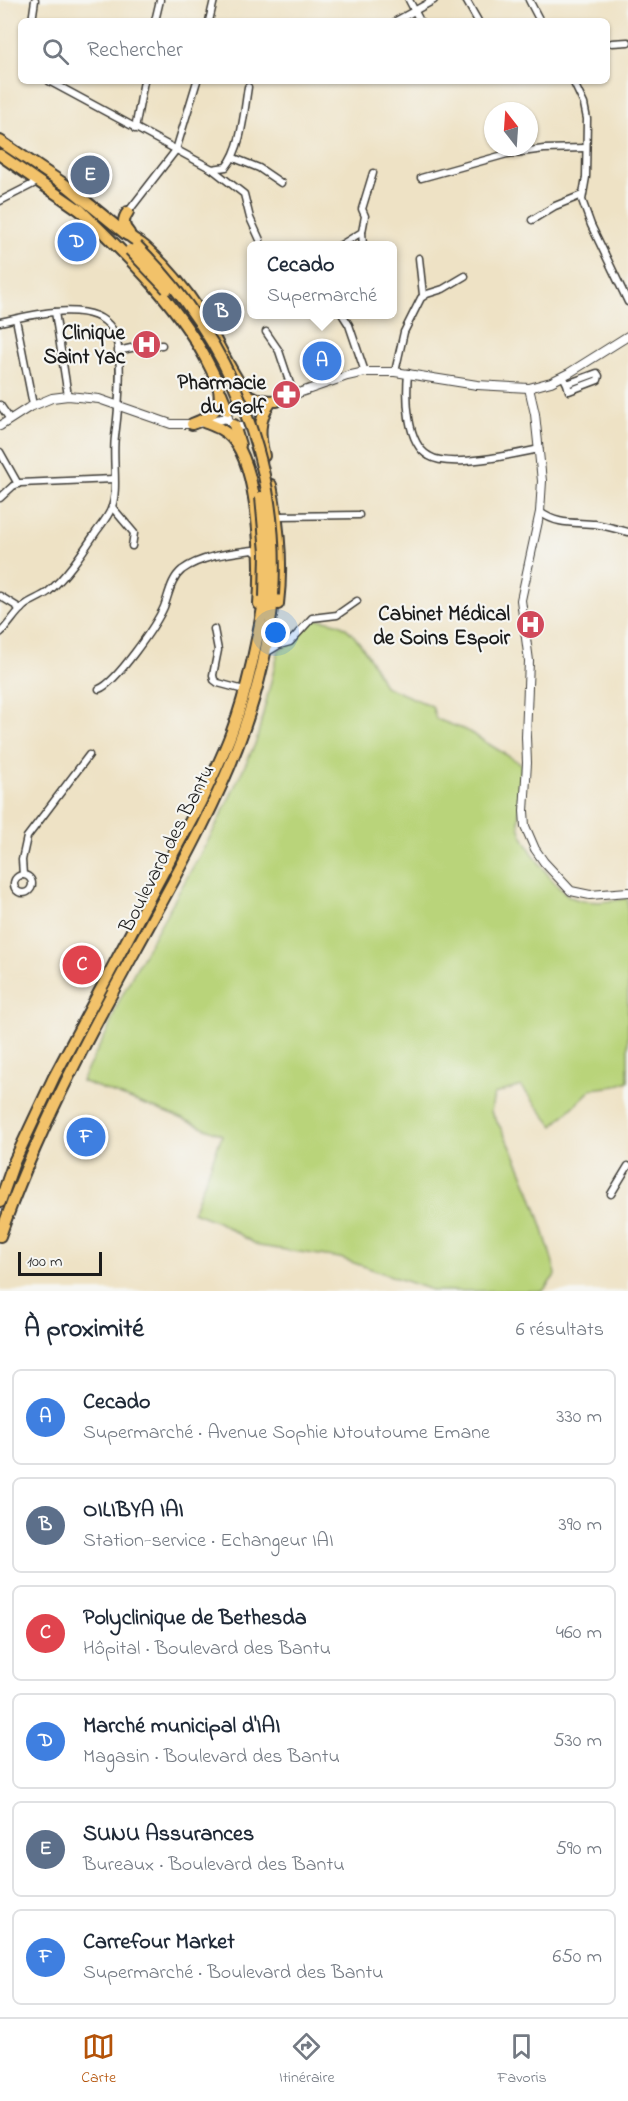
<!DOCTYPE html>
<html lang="fr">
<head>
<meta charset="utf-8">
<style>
  :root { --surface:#fff; --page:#f2f2f3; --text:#1f2937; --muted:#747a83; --line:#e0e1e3; --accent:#b45309 }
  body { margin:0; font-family:"Indie Flower",sans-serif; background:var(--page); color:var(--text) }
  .compass { position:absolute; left:484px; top:102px; width:54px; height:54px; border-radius:50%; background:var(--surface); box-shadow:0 2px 4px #0004; rotate:343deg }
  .scale { position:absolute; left:18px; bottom:15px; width:84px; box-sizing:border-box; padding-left:6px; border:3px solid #1c1c1c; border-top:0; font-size:16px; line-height:21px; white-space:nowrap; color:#1c1c1c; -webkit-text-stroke:4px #f6f6f2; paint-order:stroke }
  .you { position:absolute; left:276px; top:633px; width:21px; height:21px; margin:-15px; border:4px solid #fff; border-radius:50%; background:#1a73e8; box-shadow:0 0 0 9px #1a73e833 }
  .badge { display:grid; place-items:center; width:39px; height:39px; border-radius:50%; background:var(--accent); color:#fff; font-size:20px; font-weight:700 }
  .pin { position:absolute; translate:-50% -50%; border:3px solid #fff; box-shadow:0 2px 6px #0006 }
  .popup { position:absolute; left:247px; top:241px; width:150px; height:78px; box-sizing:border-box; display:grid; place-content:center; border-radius:9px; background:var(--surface); filter:drop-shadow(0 2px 4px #0005); font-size:20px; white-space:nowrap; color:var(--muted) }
  .popup b { font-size:22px; color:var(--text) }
  .popup::after { content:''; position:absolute; left:50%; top:100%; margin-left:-12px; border:12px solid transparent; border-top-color:var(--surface) }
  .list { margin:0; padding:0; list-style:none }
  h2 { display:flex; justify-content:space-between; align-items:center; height:78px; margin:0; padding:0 24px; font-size:26px }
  h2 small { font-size:20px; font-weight:400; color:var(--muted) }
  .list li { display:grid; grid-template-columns:39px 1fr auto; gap:18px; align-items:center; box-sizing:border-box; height:96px; margin:0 12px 12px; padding:0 12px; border:2px solid var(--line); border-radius:9px }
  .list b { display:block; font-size:22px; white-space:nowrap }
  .list p { margin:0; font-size:20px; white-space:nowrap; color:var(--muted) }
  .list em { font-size:20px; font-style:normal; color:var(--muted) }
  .icon { flex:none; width:33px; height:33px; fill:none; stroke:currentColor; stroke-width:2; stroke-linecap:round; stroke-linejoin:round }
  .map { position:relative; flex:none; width:628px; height:1291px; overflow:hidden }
  .search { position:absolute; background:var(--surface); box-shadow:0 2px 4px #0004; left:18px; right:18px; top:18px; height:66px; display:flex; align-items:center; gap:15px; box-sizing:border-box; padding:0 21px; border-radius:9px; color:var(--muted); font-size:22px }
  .sheet { height:726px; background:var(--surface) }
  nav { display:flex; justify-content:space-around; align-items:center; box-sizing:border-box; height:84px; border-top:2px solid var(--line); background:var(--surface); font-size:16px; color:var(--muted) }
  nav a { display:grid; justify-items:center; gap:3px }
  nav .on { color:var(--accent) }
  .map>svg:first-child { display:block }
</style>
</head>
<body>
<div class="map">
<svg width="628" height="1291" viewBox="0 0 628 1291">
  <rect width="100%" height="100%" fill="#f6f6f2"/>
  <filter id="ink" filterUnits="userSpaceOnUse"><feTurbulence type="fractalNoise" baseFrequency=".0167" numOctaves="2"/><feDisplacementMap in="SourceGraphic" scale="12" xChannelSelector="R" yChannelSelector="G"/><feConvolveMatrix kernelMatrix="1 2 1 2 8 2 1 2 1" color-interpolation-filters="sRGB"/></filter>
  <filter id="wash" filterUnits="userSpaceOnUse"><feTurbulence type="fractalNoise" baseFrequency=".008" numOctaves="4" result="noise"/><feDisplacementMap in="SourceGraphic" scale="24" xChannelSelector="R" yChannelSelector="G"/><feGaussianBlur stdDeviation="1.35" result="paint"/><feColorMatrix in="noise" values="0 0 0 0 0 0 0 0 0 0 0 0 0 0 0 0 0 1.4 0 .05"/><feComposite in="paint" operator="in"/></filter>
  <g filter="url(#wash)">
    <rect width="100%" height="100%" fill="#eee2c5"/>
    <!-- green -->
    <path fill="#b9d47a" stroke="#6a784b" stroke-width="1.5" d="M314,619C324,620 335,621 343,626C360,637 375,667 384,686L432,706L436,719L466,730L521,764C521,777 517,818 520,829C525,845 557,892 573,898C588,904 612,902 628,898V1081L616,1086L592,1089L553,1126L521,1086L494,1094L491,1112C522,1160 541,1219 556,1274L543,1291H434L340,1258L259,1246L218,1222L193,1212L222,1135C176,1115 128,1099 81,1081L108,1030L117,1005L141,959L215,828L256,742L279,649L288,645Z"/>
  </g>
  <g filter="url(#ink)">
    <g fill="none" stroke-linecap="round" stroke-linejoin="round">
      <defs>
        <g id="minor">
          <path d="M409,0L420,21"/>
          <path d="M466,0L478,21"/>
          <path d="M529,0L540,21"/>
          <path d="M32,21L35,0"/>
          <path d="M155,21L160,0"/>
          <path d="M209,21L214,0"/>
          <path d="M396,21L434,0"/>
          <path d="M612,43L628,42"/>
          <path d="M49,81L212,169L226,167C242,148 244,111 248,87"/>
          <path d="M573,81L584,104L587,119L586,177L582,200L591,225L628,302"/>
          <path d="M135,129L144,81"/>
          <path d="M234,158L259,168L281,183"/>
          <path d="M212,169L244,194L250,218L260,240"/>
          <path d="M421,178L507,154L544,149L586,148"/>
          <path d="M0,201L39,181"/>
          <path d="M128,212L176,150L197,81"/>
          <path d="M532,220L555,206L582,195"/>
          <path d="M362,232L363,246"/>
          <path d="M339,246L362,232L365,216L362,209L373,173"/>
          <path d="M419,258L423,295"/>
          <path d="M55,312L68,396"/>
          <path d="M342,314L349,325L365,372"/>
          <path d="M16,319L33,405"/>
          <path d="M0,322C29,316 92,298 112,329C125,349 118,413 115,437C112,458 119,492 111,509C108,517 101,525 96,532C82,553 67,576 48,592C40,598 31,600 24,606C16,612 9,625 0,633"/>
          <path d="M266,332L279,351L294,396"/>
          <path d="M118,351L140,346L162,345"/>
          <path d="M395,372L404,332L421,298L427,294L443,289L465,276"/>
          <path d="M408,373C406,397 406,443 429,456C449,469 516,454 539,449"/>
          <path d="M563,376L567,384L597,373L599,376L598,380L569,391L567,384"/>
          <path d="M0,405L9,418"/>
          <path d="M0,452L18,484"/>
          <path d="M0,498L13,486L20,483L114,479"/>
          <path d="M112,507L134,533L132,546"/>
          <path d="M540,512C557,525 574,522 595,524C606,526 617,529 628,532"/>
          <path d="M277,516L359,515"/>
          <path d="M0,596L21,609"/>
          <path d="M214,629L218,650L213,675L214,680L218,683L244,690"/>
          <path d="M266,653L279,645L290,642L312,618L337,615L357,601"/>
          <path d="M99,689C116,683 156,625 164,607C169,594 171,579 182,570C201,556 230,553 253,550L259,555"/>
          <path d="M23,875L22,860L27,837L89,755"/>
          <circle cx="23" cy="884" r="9"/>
          <path d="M611,1194L628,1166"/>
        </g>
        <g id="tertiary">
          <path d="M529,388L535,414L542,481L540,512L521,600L529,661L526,737L527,763L524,811L525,826L535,849L544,862L571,891L590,895L628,892"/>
          <circle cx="239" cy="414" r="12"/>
          <path d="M250,410L347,376L365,372H395L477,385L529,388L551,382L569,373L628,336"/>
          <path d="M0,426L28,408L52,398L68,396L99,399L171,424H192L228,418"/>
        </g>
        <g id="trunk">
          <path d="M0,141L67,186L127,235"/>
          <path d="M0,155L81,211"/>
          <path d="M78,208C127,256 179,304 210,367C215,377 222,389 219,402C216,414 203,420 192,424"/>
          <path d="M128,212C123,218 122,226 129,233"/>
          <path d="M125,229C128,238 137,240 144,246C165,265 183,286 198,309C210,326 238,389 250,396C258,400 268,401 277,401"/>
          <path d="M221,393L228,410"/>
          <path d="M204,422C214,426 224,429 232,438C259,468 262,564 259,604"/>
          <path d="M234,425L240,445"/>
          <path d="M264,456C259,436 258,420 270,403"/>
          <path d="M271,485C279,525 283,564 278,604"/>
          <path d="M0,1202L14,1162L54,1077L200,803C211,779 223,756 232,731C248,689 257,641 265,597"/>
          <path d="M0,1236C35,1136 85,1042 136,949C197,838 264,725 273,595"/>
        </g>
      </defs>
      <!-- minor casing -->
      <use href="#minor" stroke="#3c3a35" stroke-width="9"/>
      <!-- tertiary casing -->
      <use href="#tertiary" stroke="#3c3a35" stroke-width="10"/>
      <!-- trunk casing -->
      <use href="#trunk" stroke="#3c3a35" stroke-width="14"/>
      <!-- minor -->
      <use href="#minor" stroke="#fff" stroke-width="6"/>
      <!-- tertiary -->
      <use href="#tertiary" stroke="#fff" stroke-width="8"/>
      <!-- trunk -->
      <use href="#trunk" stroke="#f2c26a" stroke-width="10"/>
      <defs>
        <g id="trunk-bridge">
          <path d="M137,246C230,339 281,463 273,595"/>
          <path d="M130,250L167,289"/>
          <path d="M261,497L266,552L265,597"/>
        </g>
      </defs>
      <!-- trunk-bridge casing -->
      <use href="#trunk-bridge" stroke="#3c3a35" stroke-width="14" stroke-linecap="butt"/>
      <!-- trunk-bridge -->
      <use href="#trunk-bridge" stroke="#f2c26a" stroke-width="10"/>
    </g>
  </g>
  <!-- icons -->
  <defs>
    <symbol id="hospital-disc" viewBox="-11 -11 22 22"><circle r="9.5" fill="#d1495b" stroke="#f6f6f2"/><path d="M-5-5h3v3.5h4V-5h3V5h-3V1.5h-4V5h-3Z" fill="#fff"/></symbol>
    <symbol id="pharmacy-disc" viewBox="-11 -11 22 22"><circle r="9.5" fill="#d1495b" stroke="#f6f6f2"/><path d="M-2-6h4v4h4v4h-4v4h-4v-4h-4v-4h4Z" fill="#fff"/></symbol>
  </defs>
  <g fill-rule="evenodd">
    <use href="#hospital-disc" x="130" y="328" width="33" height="33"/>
    <use href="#pharmacy-disc" x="270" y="378" width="33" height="33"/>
    <use href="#hospital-disc" x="514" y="608" width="33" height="33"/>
  </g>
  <g text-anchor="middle" stroke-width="4.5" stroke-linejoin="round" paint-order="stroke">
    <!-- poi labels -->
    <g font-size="21" font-weight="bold" fill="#1c1c1c" stroke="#f6f6f2" text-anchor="end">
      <text x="125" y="339">Clinique<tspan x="125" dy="24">Saint Yac</tspan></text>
      <text x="266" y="389">Pharmacie<tspan x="266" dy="24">du Golf</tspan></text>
      <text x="510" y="620">Cabinet Médical<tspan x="510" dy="24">de Soins Espoir</tspan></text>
    </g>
    <!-- street labels -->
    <g font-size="21" fill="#1c1c1c" stroke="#f6f6f2">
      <text transform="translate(166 848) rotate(-63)" y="7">Boulevard des Bantu</text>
    </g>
  </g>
</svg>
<svg class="compass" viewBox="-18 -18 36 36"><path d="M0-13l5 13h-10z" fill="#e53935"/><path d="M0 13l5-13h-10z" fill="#747a83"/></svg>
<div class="scale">100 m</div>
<div class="you"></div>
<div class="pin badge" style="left:322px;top:361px;background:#3f7fe0">A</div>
<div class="popup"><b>Cecado</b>Supermarché</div>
<div class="pin badge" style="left:222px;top:312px;background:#5c6f8a">B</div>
<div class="pin badge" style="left:82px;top:965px;background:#e0444e">C</div>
<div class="pin badge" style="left:77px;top:242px;background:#3f7fe0">D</div>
<div class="pin badge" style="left:90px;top:175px;background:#5c6f8a">E</div>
<div class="pin badge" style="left:86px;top:1137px;background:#3f7fe0">F</div>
<div class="search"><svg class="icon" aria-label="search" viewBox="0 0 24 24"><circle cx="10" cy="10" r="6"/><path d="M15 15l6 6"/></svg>Rechercher</div>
</div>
<section class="sheet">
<h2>À proximité<small>6 résultats</small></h2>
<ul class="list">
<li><span class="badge" style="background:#3f7fe0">A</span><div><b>Cecado</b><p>Supermarché · Avenue Sophie Ntoutoume Emane</p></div><em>330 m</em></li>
<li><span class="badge" style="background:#5c6f8a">B</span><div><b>OILIBYA IAI</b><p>Station-service · Echangeur IAI</p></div><em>390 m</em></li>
<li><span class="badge" style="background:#e0444e">C</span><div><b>Polyclinique de Bethesda</b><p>Hôpital · Boulevard des Bantu</p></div><em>460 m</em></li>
<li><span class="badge" style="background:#3f7fe0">D</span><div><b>Marché municipal d'IAI</b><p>Magasin · Boulevard des Bantu</p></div><em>530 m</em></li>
<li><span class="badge" style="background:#5c6f8a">E</span><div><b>SUNU Assurances</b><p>Bureaux · Boulevard des Bantu</p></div><em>590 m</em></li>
<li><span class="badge" style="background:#3f7fe0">F</span><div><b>Carrefour Market</b><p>Supermarché · Boulevard des Bantu</p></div><em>650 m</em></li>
</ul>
</section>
<nav>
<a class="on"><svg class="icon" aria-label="map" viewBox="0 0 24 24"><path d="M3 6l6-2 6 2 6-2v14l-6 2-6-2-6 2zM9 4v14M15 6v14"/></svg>Carte</a>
<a><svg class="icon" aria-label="directions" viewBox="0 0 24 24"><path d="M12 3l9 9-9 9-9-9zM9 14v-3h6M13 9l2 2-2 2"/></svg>Itinéraire</a>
<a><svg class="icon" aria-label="saved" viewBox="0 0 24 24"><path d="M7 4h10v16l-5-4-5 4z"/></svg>Favoris</a>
</nav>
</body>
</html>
